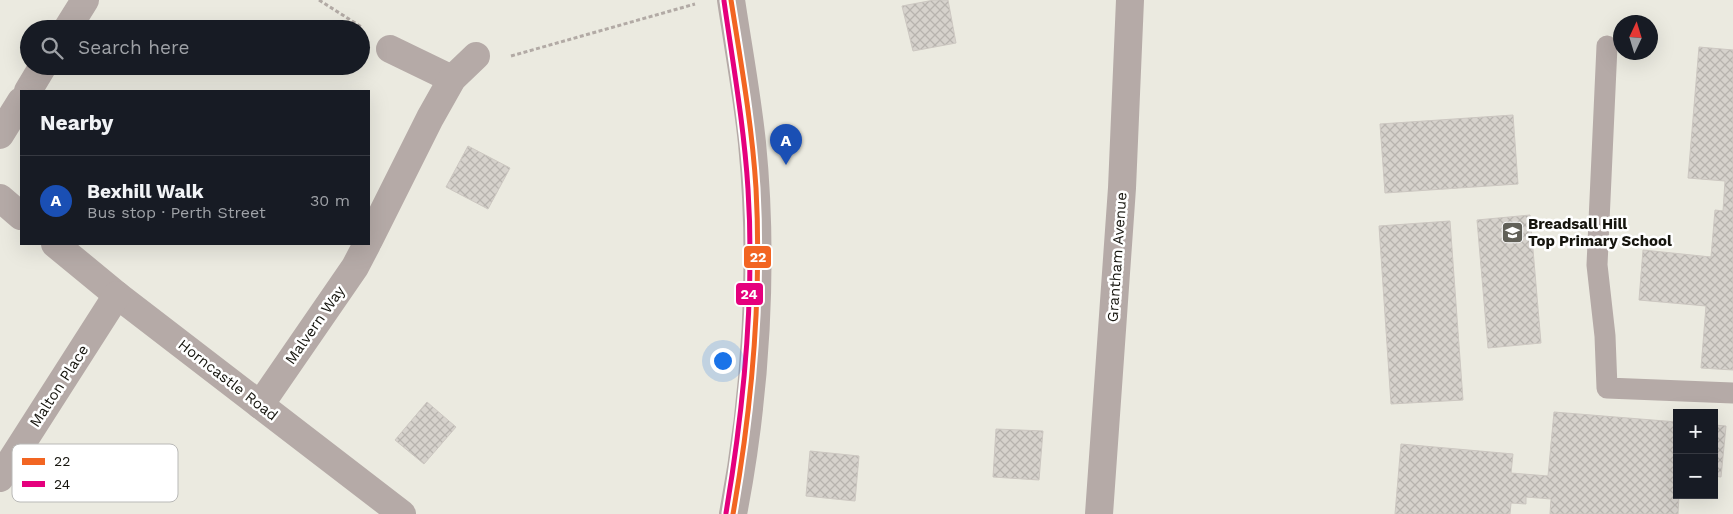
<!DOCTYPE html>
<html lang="en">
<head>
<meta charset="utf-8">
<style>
  :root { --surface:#171b24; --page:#20242c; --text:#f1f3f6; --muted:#9ea1a6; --line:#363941; --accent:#b0b1af }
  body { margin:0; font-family:"Work Sans",sans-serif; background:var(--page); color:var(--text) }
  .controls { position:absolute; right:15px; bottom:15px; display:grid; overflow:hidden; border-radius:0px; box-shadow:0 5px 20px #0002 }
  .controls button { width:45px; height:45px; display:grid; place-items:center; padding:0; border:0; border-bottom:1px solid var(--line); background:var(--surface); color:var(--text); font:25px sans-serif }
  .compass { position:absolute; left:1613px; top:15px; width:45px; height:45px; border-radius:50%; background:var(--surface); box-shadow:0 5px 20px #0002; rotate:4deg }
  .you { position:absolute; left:722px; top:360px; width:18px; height:18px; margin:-12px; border:4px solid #fff; border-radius:50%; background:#1a73e8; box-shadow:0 0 0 8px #1a73e833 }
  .badge { display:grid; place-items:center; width:32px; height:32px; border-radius:50%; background:var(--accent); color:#fff; font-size:16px; font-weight:700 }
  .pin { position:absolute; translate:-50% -41px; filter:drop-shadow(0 1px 2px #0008) }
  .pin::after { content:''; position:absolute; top:26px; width:18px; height:15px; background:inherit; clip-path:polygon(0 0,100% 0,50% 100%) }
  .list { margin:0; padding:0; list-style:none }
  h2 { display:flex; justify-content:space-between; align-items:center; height:65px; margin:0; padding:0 20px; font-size:21px }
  h2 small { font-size:16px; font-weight:400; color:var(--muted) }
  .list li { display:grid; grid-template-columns:32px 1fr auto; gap:15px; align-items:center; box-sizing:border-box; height:90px; padding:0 20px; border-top:1px solid var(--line) }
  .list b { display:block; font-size:19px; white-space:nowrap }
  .list p { margin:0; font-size:16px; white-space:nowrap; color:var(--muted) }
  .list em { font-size:16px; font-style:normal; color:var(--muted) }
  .icon { flex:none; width:28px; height:28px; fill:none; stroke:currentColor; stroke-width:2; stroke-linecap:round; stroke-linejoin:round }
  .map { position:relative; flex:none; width:1733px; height:514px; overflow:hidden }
  .search { position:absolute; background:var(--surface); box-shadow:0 5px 20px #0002; left:20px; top:20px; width:350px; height:55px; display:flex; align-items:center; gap:12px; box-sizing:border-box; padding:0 18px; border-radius:28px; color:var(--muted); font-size:19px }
  .panel { position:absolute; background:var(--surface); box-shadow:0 5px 20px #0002; left:20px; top:90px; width:350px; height:155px; border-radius:0px }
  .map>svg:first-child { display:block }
</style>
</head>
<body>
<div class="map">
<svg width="1733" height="514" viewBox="0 0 1733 514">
  <defs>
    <pattern id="building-cross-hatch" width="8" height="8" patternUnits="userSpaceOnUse" patternTransform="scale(1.25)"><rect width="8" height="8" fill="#d6d2cc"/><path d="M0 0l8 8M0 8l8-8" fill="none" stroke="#b7b3ae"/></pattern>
  </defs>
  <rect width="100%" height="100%" fill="#ebeae0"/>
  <!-- building -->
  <g fill="url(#building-cross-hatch)" stroke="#ccc7c1">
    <path d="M934,0H948L956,43L913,51L902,6Z"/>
    <path d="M1699,47L1733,50V370L1701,368L1706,306L1639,300L1643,250L1711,257L1715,210L1723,211L1725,181L1688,178Z"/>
    <path d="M1513,115L1518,184L1385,193L1380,124Z"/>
    <path d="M468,146L510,168L488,209L446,187Z"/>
    <path d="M1530,215L1541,343L1488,348L1477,220Z"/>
    <path d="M1450,221L1463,400L1391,404L1379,226Z"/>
    <path d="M427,402L456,427L424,464L395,440Z"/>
    <path d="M1554,412L1677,422V495H1679L1678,514H1550L1551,499L1526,497V504L1511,503L1510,514H1395L1401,444L1513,454L1511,473L1548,476Z"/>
    <path d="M1714,425L1726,426L1721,477L1714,476Z"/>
    <path d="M996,429L1043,431L1039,480L993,477Z"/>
    <path d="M810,451L859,456L855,501L806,496Z"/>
  </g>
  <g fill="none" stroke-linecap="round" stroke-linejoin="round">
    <!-- path -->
    <g stroke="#b2aaa5" stroke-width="3" stroke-dasharray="4 2.5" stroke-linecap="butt">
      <path d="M319,0L363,28"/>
      <path d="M511,56L695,4"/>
    </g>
    <!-- service -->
    <path stroke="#b5aaa7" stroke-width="21" d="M1607,46L1597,265L1605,336L1607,388L1733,393"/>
    <!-- minor -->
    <g stroke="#b5aaa7" stroke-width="28">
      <path d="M731,0C738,47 747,95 752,143C764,263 756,395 733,514"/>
      <path d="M67,29L85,0"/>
      <path d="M390,49L452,79"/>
      <path d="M28,91L43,66"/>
      <path d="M0,135L21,101"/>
      <path d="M0,198L21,216"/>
      <path d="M369,240L430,118L452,79L476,56"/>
      <path d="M55,244L117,295L402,514"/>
      <path d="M260,405L355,267L367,244"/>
      <path d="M0,478L117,295"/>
      <path d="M1099,514L1122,188L1130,0"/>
    </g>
    <defs>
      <path id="bus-1" d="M731,0C741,63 752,125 756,188C762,298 752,406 733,514"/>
      <path id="bus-2" d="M724,1C733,64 744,126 748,189C755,297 744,406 726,513"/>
    </defs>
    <!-- bus-1 casing -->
    <use href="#bus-1" stroke="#fff" stroke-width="9"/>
    <!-- bus-2 casing -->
    <use href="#bus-2" stroke="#fff" stroke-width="9"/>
    <!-- bus-1 -->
    <use href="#bus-1" stroke="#f26522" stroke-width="5"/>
    <!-- bus-2 -->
    <use href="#bus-2" stroke="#e5007d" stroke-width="5"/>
  </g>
  <!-- icons -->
  <defs>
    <symbol id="school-square" viewBox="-11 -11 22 22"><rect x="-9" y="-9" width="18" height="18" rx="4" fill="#616058" stroke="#fff"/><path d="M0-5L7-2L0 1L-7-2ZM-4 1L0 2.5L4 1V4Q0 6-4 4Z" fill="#fff"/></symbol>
  </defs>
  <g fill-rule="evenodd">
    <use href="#school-square" x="1500" y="220" width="25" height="25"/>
  </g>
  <g text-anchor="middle" stroke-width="5" stroke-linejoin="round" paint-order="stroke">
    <!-- poi labels -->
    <g font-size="15" font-weight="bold" fill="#16150e" stroke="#fff" text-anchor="start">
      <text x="1528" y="229">Breadsall Hill<tspan x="1528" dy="17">Top Primary School</tspan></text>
    </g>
    <!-- street labels -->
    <g font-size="15" fill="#16150e" stroke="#fff">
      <text transform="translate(1117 257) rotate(-86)" y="5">Grantham Avenue</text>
      <text transform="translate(315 325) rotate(-55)" y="5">Malvern Way</text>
      <text transform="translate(228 380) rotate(38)" y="5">Horncastle Road</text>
      <text transform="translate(59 386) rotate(-57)" y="5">Malton Place</text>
    </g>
  </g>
  <!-- legend -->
  <rect x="12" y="444" width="166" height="58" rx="8" fill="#fff" stroke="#b9b9b7" stroke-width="1"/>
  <rect x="22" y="458" width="23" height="7" fill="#f26522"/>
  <rect x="22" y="481" width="23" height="6" fill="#e5007d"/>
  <g font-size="14" fill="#16150e">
    <text x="54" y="466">22</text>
    <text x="54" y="489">24</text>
  </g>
  <g stroke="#fff" stroke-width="2">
    <rect x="743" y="245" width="29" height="24" rx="5" fill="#f26522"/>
    <rect x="735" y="282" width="29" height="24" rx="5" fill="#e5007d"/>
  </g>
  <g font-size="14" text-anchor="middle" font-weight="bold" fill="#fff">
    <text x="758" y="262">22</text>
    <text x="749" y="299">24</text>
  </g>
</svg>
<div class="controls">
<button>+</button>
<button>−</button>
</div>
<svg class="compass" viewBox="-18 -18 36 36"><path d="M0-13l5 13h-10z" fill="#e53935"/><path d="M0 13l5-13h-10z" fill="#9ea1a6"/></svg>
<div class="you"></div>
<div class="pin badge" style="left:786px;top:165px;background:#1a4fb4">A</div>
<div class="search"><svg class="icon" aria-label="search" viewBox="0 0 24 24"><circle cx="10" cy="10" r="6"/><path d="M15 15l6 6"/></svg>Search here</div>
<section class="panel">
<h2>Nearby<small></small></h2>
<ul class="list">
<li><span class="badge" style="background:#1a4fb4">A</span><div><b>Bexhill Walk</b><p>Bus stop · Perth Street</p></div><em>30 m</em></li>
</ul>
</section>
</div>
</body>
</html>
